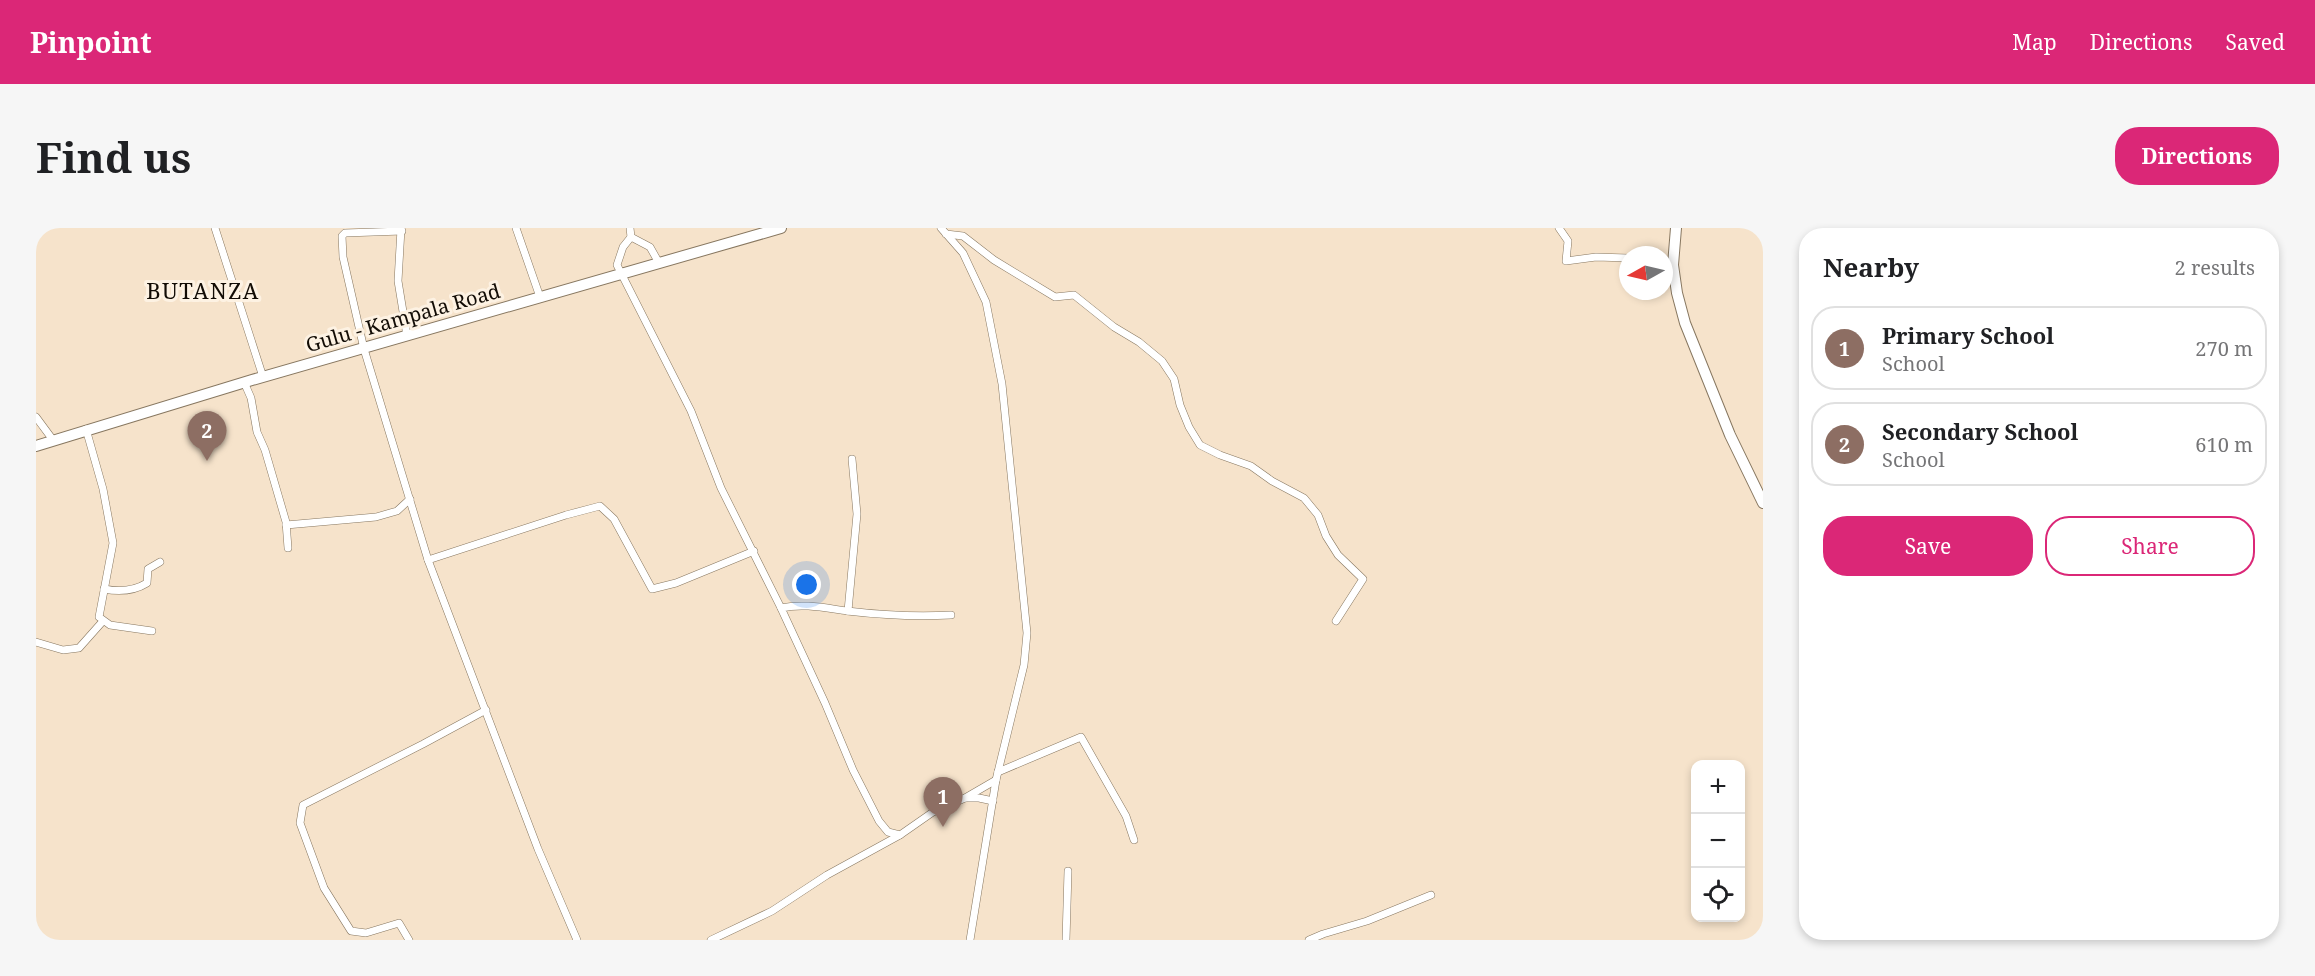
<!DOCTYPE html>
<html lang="en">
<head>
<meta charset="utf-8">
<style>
  :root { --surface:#fff; --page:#f6f6f6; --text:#202124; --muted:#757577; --line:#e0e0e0; --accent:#db2777 }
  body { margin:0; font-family:"Noto Serif",serif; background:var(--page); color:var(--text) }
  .controls { position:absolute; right:18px; bottom:18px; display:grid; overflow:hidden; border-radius:12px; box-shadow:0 3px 9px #0003 }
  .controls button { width:54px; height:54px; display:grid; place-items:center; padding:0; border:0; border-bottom:2px solid var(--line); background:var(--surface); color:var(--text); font:30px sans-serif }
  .compass { position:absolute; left:1583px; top:18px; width:54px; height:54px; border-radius:50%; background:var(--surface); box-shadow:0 3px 9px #0003; rotate:262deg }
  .you { position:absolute; left:771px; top:357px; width:21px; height:21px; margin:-15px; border:4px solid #fff; border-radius:50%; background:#1a73e8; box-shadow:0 0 0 9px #1a73e833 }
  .badge { display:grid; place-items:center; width:39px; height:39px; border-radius:50%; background:var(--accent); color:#fff; font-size:20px; font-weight:700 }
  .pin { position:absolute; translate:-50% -50px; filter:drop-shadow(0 2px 3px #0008) }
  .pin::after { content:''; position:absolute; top:32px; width:21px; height:18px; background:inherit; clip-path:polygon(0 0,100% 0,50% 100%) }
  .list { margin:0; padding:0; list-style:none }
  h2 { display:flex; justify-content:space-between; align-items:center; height:78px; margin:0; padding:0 24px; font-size:26px }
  h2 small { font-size:20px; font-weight:400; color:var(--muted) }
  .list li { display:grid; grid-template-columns:39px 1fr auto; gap:18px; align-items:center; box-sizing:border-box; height:84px; margin:0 12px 12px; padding:0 12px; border:2px solid var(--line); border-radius:24px }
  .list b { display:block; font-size:22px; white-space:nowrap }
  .list p { margin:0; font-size:20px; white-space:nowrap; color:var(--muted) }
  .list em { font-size:20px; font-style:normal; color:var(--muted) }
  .actions { display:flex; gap:12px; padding:18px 24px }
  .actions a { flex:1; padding:14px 0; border:2px solid var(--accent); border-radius:24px; text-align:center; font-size:21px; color:var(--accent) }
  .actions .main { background:var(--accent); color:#fff }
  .icon { flex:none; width:33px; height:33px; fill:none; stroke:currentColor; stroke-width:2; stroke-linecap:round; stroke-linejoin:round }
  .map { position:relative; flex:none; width:1727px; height:712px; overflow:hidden; border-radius:24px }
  header { display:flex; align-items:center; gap:36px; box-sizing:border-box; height:84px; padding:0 30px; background:var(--accent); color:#fff }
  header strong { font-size:28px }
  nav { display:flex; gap:33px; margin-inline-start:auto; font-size:21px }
  .intro { display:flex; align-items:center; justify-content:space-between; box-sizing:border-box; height:144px; padding:0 36px }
  h1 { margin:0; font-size:42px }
  .button { padding:15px 27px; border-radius:24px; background:var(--accent); color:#fff; font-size:21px; font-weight:700 }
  main { display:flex; gap:36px; padding:0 36px }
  aside { flex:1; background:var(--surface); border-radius:24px; box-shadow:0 3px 9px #0003 }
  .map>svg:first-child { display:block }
</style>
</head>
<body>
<header>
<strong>Pinpoint</strong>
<nav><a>Map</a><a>Directions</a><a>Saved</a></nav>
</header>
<div class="intro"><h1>Find us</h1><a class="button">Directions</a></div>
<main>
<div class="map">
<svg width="1727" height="712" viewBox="0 0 1727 712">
  <rect width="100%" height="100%" fill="#f6e3cb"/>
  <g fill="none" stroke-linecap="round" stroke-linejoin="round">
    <defs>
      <g id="street">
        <path d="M179,0L227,149"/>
        <path d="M480,0L504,69"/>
        <path d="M594,0L595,9L587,19L581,37L655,183L685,260L745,380"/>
        <path d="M905,0L927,25L950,74L966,156L991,405L988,437L960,552L934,712"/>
        <path d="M1523,0L1532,13L1530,33L1560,29L1592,30"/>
        <path d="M365,1L362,53L371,108"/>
        <path d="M366,3L309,5L306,8L307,29L328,121L392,332L502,621L541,712"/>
        <path d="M910,6L927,8L958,32L1019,69L1038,67L1078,99L1103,114L1126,133L1138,151L1144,177L1153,199L1164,217L1184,227L1215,238L1236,253L1268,270L1282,287L1290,308L1302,327L1327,351L1300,393"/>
        <path d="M595,9L614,19L623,35"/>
        <path d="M208,154L215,170L221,204L229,222L250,294L252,320"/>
        <path d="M0,189L17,212"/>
        <path d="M50,201L67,261L77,315L63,389L74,397L116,403"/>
        <path d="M250,297L340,289L361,283L374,271"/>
        <path d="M392,332L530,287L564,278L578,291L616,361L640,355L718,323"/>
        <path d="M68,361C83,364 98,363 111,355L112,341L124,334"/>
        <path d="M812,383L821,286L816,231"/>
        <path d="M915,387C881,389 845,387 811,383C789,380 767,375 745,380L789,475L817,542L843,593L852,604L864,607L897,584L929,570L960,552"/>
        <path d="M0,414L27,422L43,420L67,393"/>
        <path d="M962,544L1045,509L1090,588L1098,612"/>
        <path d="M930,570H943L957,573"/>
        <path d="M373,712L363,695L330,705L315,703L288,660L264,595L267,577L387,516L450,482"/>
        <path d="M675,712L736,683L791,647L864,607"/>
        <path d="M1030,712L1032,643"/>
        <path d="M1273,712L1287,706L1331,693L1395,667"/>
      </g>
      <path id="secondary" d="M1640,0L1637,37L1641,65L1649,95L1694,207L1727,275"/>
      <path id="primary" d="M0,218L216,152L745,0"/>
    </defs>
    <!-- street casing -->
    <use href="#street" stroke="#877760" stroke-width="8"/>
    <!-- secondary casing -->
    <use href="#secondary" stroke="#877760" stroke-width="12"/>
    <!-- primary casing -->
    <use href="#primary" stroke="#877760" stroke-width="12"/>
    <!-- street -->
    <use href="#street" stroke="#fff" stroke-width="7"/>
    <!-- secondary -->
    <use href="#secondary" stroke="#fff" stroke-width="10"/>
    <!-- primary -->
    <use href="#primary" stroke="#fff" stroke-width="10"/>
  </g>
  <g text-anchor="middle" stroke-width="6" stroke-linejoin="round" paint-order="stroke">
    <!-- street labels -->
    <g font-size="20" fill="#120c05" stroke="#fdf2e3">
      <text transform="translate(367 90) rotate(-16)" y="7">Gulu - Kampala Road</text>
    </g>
    <!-- quarter labels -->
    <g font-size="22" letter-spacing="1.5" fill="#120c05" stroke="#fdf2e3">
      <text x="167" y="71">BUTANZA</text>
    </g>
  </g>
</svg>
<div class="controls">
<button>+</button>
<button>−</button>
<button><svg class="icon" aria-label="locate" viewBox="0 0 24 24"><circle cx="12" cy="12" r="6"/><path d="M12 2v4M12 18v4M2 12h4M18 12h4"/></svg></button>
</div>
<svg class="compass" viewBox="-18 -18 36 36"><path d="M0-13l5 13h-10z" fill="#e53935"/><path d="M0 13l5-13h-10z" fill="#757577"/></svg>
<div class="you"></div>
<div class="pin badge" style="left:907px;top:599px;background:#8d6e63">1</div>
<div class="pin badge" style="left:171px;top:233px;background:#8d6e63">2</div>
</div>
<aside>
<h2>Nearby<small>2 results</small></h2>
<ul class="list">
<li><span class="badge" style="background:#8d6e63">1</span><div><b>Primary School</b><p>School</p></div><em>270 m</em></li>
<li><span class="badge" style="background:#8d6e63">2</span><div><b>Secondary School</b><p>School</p></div><em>610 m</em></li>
</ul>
<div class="actions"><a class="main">Save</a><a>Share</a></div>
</aside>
</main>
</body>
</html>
